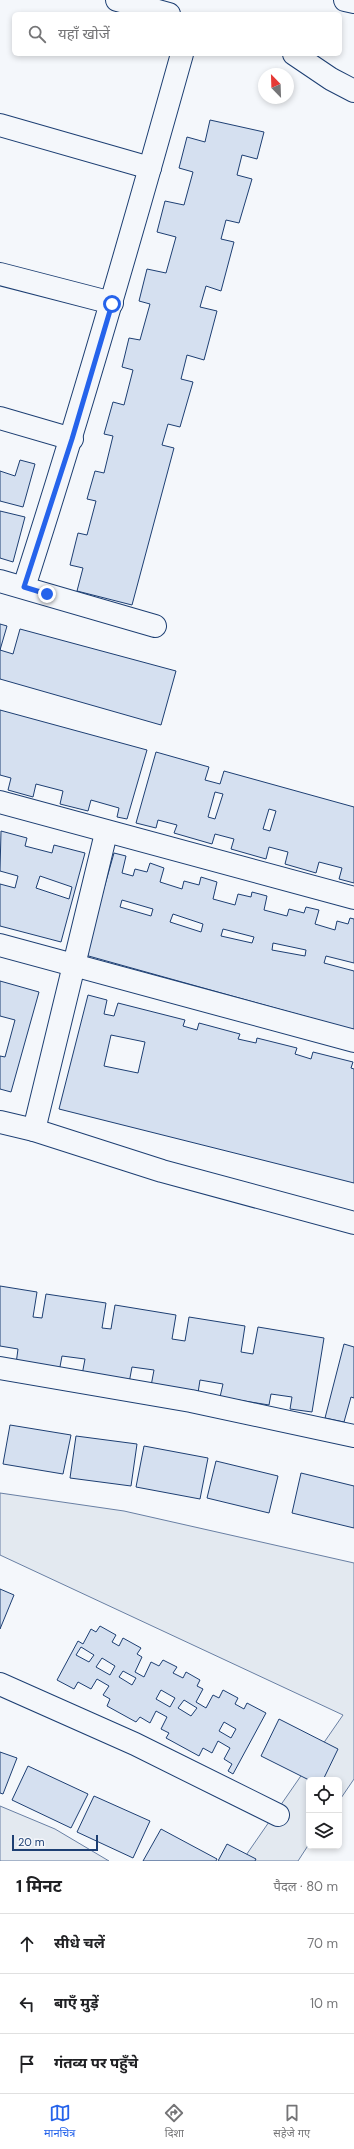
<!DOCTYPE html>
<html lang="hi">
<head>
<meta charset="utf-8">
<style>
  :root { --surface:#fff; --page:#f6f6f6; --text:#202124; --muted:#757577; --line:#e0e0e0; --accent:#2563eb }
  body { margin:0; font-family:"DM Sans","Noto Sans Devanagari",sans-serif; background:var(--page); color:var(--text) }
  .controls { position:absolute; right:12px; bottom:12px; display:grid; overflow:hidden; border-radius:6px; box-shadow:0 2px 6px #0003 }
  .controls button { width:36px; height:36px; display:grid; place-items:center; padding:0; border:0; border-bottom:1px solid var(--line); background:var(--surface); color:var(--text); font:20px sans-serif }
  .compass { position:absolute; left:258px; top:68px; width:36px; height:36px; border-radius:50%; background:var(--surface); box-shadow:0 2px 6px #0003; rotate:337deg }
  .scale { position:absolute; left:12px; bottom:10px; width:86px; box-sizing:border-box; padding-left:4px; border:2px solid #1d3f73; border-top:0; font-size:11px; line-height:14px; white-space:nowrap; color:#1d3f73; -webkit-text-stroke:3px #f4f7fb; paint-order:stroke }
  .stop { position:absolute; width:12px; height:12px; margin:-9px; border:3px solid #2563eb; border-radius:50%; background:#fff }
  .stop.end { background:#2563eb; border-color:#fff; box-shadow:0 1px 4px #0008 }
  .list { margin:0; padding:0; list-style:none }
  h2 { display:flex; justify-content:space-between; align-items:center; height:52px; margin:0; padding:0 16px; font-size:17px }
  h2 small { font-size:13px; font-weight:400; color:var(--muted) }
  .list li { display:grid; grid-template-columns:26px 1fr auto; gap:12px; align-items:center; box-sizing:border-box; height:60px; padding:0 16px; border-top:1px solid var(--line) }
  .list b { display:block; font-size:15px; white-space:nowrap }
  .list em { font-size:13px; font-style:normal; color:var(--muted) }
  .icon { flex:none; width:22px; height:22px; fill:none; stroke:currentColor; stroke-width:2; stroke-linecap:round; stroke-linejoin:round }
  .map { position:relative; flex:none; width:354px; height:1861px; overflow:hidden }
  .search { position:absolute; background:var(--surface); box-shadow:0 2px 6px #0003; left:12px; right:12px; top:12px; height:44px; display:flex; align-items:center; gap:10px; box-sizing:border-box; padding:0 14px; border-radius:6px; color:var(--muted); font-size:15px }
  .sheet { height:232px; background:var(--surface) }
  nav { display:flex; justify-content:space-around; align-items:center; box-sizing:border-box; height:56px; border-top:1px solid var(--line); background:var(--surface); font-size:11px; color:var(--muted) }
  nav a { display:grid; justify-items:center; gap:2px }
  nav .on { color:var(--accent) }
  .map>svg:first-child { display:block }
</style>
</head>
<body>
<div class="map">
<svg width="354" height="1861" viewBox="0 0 354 1861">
  <rect width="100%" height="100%" fill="#f4f7fb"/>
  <!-- green -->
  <g fill="#e3e9f0" stroke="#687fa3">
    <path d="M0,1493L124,1511L354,1563V1779L339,1801V1780H309V1844L298,1861H242L343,1715L0,1555Z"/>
    <path d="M0,1806L55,1829L109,1861H0Z"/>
  </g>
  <!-- building -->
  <g fill="#d5e0f0" stroke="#1d3f73" fill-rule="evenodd">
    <path d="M210,120L264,132L257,159L242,155L237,175L252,179L239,223L226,220L221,239L234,242L221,291L206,286L200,307L217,311L204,360L187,355L181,379L193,382L180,427L168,424L162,445L174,448L132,605L77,591L83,568L70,565L78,533L87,535L96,501L87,499L95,471L104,473L113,436L104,434L113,402L124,405L133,370L122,367L129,338L140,340L150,304L139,301L147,269L166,273L176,237L157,232L165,201L184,205L193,172L179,168L187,137L205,142Z"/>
    <path d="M20,460L35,464L23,507L0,501V471L15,476Z"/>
    <path d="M0,511L25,517L13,562L0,558Z"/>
    <path d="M0,624L7,626L0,650L13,654L20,629L176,671L161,725L0,679Z"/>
    <path d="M0,710L147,750L127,819L117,817L119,808L91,800L88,811L60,804L63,791L36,784L33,797L8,790L11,778L0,775Z"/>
    <path d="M156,752L209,767L205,780L220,784L224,771L354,807V883L339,879L342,868L319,862L316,873L285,864L288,852L269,847L266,859L231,849L234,839L215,834L212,844L174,833L177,825L158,820L156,828L136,823ZM215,792L223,794L215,819L208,817ZM269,809L276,811L270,831L263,829Z"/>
    <path d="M1,831L27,838L25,846L52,853L54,845L85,853L61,942L0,926V884L15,888L18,876L0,871ZM40,876L72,887L69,899L36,888Z"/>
    <path d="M114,853L126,856L122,873L133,876L135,869L147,872L150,863L164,868L160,882L182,889L184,881L199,885L201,877L217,882L213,899L235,905L238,894L251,897L252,892L267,896L264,910L287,916L289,909L304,913L306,907L319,910L315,924L335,930L337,921L348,924L350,918L354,919V963L326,956L324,963L354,971V1030L85,955ZM122,900L153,909L151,916L120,907ZM173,914L203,924L201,932L170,922ZM223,929L254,937L252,943L221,936ZM273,943L306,950L305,956L272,950Z"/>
    <path d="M0,981L39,992L11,1092L0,1089V1056L5,1057L15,1020L0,1016Z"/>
    <path d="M88,995L107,1000L104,1014L114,1016L118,1003L185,1020L183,1026L197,1030L199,1023L240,1034L238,1039L256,1043L257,1038L297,1048L295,1054L311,1059L313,1052L353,1062L351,1068L354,1069V1183L59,1109ZM111,1035L145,1042L138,1073L104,1066Z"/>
    <path d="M0,1286L37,1292L33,1317L42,1318L46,1294L106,1303L102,1328L111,1329L115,1305L176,1315L172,1339L185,1341L189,1317L245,1326L241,1352L253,1354L258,1327L324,1338L312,1412L290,1409L292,1397L271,1394L269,1405L220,1397L223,1384L200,1380L198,1393L151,1386L154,1370L132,1367L129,1383L82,1375L85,1359L62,1356L59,1372L16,1364L18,1349L0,1346Z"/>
    <path d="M344,1344L354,1347V1398L351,1397L344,1422L325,1418Z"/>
    <path d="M10,1425L71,1435L63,1474L3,1464Z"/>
    <path d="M76,1436L137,1444L131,1486L70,1478Z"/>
    <path d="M144,1446L208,1458L200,1499L136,1487Z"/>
    <path d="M216,1461L278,1476L269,1513L207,1498Z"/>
    <path d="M301,1473L354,1486V1528L292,1513Z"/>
    <path d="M0,1589L14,1595L0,1629Z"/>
    <path d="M100,1626L116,1635L112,1642L119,1646L123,1638L141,1648L137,1654L142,1657L135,1672L144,1677L151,1662L159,1666L163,1660L177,1667L173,1673L183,1678L186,1672L200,1680L197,1686L203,1689L196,1702L206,1708L213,1695L219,1698L223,1690L238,1698L235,1704L244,1709L247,1703L266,1713L233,1774L228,1771L232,1764L224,1759L230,1748L218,1741L212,1753L203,1748L199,1756L166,1738L169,1733L161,1729L167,1717L156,1711L150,1723L140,1717L136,1722L107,1706L110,1699L103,1695L109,1686L97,1679L91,1689L78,1682L74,1689L57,1680L78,1641L83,1644L91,1629L96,1632ZM81,1647L94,1655L89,1662L76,1655ZM102,1658L115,1666L110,1675L96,1667ZM123,1671L136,1678L132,1685L119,1677ZM161,1690L175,1698L170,1707L156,1699ZM184,1700L197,1708L191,1716L178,1708ZM224,1722L236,1729L231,1738L219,1731Z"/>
    <path d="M279,1719L338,1749L323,1780H309L261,1756Z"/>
    <path d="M0,1752L17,1758L3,1794L0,1793Z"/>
    <path d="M28,1766L88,1794L71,1828L12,1800Z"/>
    <path d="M94,1796L150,1821L133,1858L77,1832Z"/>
    <path d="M161,1829L217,1859L216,1861H143Z"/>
    <path d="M227,1844L256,1859L255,1861H218Z"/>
  </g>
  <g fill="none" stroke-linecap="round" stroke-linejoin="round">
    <defs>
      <g id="minor">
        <path d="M117,0L169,14"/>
        <path d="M345,0L354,2"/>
        <path d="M294,54L331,79L354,91"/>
        <path d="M0,125L150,168"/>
        <path d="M0,274L112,303"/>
        <path d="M0,418L72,439"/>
        <path d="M0,581L155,626"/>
        <path d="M24,587C81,411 132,233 182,54"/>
        <path d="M0,802L354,898"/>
        <path d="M0,945L354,1041"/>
        <path d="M0,1122L34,1130L162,1171L354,1223"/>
        <path d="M34,1130L106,833"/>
        <path d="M0,1368L191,1401L354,1436"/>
        <path d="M0,1684L135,1744L278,1815"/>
      </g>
    </defs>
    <!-- minor casing -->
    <use href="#minor" stroke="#1d3f73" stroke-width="24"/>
    <!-- minor -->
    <use href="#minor" stroke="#f4f7fb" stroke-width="22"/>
  </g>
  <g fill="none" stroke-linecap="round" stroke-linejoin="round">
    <!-- route -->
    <path stroke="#2563eb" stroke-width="5" d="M47,594L24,587L72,439L112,304"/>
  </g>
</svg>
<div class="controls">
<button><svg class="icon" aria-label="locate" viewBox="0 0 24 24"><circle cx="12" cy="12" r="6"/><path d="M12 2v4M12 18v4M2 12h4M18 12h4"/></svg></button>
<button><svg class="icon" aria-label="layers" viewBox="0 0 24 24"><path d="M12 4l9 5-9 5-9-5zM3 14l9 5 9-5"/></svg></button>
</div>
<svg class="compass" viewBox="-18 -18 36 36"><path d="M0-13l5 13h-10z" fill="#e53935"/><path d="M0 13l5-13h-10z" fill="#757577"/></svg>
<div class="scale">20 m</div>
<div class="stop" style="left:112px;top:304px"></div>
<div class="stop end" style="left:47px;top:594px"></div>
<div class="search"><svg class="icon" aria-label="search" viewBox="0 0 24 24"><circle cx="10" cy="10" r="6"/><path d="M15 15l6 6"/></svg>यहाँ खोजें</div>
</div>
<section class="sheet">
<h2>1 मिनट<small>पैदल · 80 m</small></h2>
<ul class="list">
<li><svg class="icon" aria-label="ahead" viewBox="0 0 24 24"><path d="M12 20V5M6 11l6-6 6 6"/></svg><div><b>सीधे चलें</b></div><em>70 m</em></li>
<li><svg class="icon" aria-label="left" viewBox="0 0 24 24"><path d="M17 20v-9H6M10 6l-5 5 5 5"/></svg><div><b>बाएँ मुड़ें</b></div><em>10 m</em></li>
<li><svg class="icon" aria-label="arrive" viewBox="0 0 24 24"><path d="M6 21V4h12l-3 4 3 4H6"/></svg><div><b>गंतव्य पर पहुँचे</b></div></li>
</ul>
</section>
<nav>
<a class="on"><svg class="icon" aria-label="map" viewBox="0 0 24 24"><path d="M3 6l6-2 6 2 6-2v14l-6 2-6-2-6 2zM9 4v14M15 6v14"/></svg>मानचित्र</a>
<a><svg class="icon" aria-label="directions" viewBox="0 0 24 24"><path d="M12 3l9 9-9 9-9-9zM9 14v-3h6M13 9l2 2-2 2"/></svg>दिशा</a>
<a><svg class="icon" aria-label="saved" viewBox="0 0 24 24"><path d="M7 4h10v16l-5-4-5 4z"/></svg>सहेजे गए</a>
</nav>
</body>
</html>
